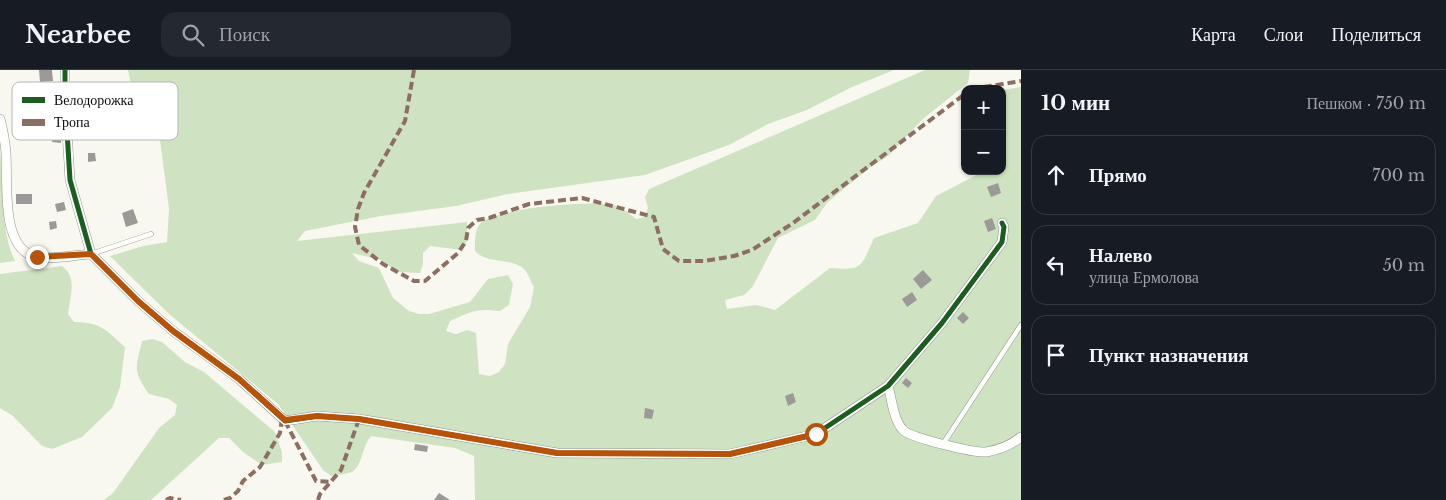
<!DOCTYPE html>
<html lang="ru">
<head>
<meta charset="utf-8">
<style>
  :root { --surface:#171b24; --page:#242831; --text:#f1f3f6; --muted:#9ea1a6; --line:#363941 }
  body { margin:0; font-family:"Libre Baskerville",serif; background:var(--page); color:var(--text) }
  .controls { position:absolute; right:15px; top:15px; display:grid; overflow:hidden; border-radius:10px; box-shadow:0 1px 4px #0004 }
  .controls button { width:45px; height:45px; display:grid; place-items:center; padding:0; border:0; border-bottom:1px solid var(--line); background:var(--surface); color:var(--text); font:25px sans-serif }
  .stop { position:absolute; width:15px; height:15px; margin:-11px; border:4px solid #b45309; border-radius:50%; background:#fff }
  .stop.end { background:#b45309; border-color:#fff; box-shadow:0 1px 5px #0008 }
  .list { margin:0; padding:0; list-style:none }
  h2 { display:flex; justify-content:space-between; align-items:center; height:65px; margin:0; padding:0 20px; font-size:21px }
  h2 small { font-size:16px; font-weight:400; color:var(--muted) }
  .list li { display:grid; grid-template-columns:32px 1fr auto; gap:15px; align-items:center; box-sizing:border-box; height:80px; margin:0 10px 10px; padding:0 10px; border:1px solid var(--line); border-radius:15px }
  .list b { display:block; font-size:19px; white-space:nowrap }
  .list p { margin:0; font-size:16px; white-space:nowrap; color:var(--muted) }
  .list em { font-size:16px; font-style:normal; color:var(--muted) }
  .icon { flex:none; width:28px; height:28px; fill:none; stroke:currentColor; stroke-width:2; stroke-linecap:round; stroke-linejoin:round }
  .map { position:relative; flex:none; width:1021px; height:430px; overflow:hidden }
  header { display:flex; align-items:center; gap:30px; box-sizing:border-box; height:70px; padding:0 25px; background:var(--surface); border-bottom:1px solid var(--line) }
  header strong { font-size:24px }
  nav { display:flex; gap:28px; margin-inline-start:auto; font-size:18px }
  .search { width:350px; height:45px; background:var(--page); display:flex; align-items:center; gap:12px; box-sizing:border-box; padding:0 18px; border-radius:15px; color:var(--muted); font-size:19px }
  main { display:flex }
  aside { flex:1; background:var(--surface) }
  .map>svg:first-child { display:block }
</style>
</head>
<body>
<header>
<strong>Nearbee</strong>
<div class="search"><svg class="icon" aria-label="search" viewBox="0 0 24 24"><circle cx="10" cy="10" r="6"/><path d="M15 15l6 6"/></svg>Поиск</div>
<nav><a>Карта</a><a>Слои</a><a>Поделиться</a></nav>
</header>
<main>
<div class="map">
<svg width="1021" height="430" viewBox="0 0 1021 430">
  <rect width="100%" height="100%" fill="#f8f8f0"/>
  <!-- forest -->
  <g fill="#cfe3c2">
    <path d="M128,0H894L852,17L807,40L768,54L729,75L645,105L508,124L456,136L381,146L305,161L297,171L467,152V171L462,180L430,176L423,183V194L420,203L398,202L381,190L352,183L359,191L379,198L393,228L409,241L419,244H429L470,232L488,209L508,205L513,214L509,235L500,241C476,238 472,241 450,251L446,261L456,264L467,260L476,263L479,304L490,306L499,302L505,294L508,274L530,237L534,217C531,212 528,203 524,199C510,187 488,195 475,181C475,172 474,158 482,152C502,138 593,129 616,136C623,138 630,144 636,149L645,147L648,138L645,127L649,119L925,0H970L968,13L924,48L888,86L869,98L827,133L815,150L778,168L753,216L744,225L725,230L727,239L756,235L775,240L830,198C864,201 861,196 874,168L918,153L936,126L984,101H1002V20L1021,17V430H475L474,386L455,378L371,366C362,376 363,395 352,402C346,404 337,405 331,406L323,400L278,334L169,244L110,186L143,176L167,172L169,139L158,54L144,40L132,19Z"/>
    <path d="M0,78C3,113 0,160 15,191L0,193Z"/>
    <path d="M62,196C78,208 70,226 68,244L74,252C102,253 105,259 125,277L120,317L112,338L82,367L52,379L42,376L13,346L0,338V204Z"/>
    <path d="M152,269L162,272L185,292L204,302L275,362L282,382V392L262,395L243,382L229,368H219L151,430H104L113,423L159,358L175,345L177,335L169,329L149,324C132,300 136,298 142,271Z"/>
  </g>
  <!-- building -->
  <g fill="#9b9a96">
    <path d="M39,0H52L53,11L40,12Z"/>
    <path d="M53,62L61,63V73L52,72Z"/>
    <path d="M88,83H95L96,91L88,92Z"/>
    <path d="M998,113L1001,123L991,127L987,117Z"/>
    <rect x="16" y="124" width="16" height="10"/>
    <path d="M64,132L66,140L57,142L55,134Z"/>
    <path d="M133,139L138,153L126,157L122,143Z"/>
    <path d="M992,148L996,159L988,162L984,151Z"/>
    <path d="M56,151L57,158L50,160L49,152Z"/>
    <path d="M923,200L932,210L921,219L913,209Z"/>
    <path d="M912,222L917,230L907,237L902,229Z"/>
    <path d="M963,242L969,248L963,254L957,248Z"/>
    <path d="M906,308L912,313L908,318L902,313Z"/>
    <path d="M793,323L796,332L788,336L785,326Z"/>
    <path d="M645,338L654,340L652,349L644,348Z"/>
    <path d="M415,374L428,376L427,382L414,380Z"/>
    <path d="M439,423L450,430H434Z"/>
  </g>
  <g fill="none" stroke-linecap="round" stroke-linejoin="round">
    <defs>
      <g id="lane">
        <path d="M91,184L151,164"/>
        <path d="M943,374L1021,255"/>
      </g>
      <g id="street">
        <path d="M65,0V29L70,110L91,184L138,231L173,261L239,309L285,351L317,346L359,349L557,383L730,384L816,364L888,316L942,253L1002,172L1004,157L1002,153"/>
        <path d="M0,49C3,60 5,72 6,83C8,114 0,180 37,187C54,190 74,185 91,184"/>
        <path d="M888,316C892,329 893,349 903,360C911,368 974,383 986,382C998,380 1011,375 1021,367"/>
      </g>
    </defs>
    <!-- lane casing -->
    <use href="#lane" stroke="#92928e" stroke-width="5.5"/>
    <!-- street casing -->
    <use href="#street" stroke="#92928e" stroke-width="10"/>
    <!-- lane -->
    <use href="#lane" stroke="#fefefd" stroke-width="4.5"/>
    <!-- street -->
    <use href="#street" stroke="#fefefd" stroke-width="9"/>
    <!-- quiet -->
    <g stroke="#8d6e63" stroke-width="4" stroke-dasharray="8 4" stroke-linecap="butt">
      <path d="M414,0L405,51L364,123L358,139L355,157L359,175L383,194L414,211H425L458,183L466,171L468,158L477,150L489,148L529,134L582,128L654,147L663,179L679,191H704L734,186L752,180L793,153L965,24"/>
      <path d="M972,19L1021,11"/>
      <path d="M285,351L316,411L332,412"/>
      <path d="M166,430L170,428L181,430"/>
      <path d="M224,430L230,428L238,421L243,411L260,397L280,363L282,348"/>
      <path d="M318,430L320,424L341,400L359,349"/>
    </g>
    <defs>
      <path id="cycleway" d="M65,0V29L70,110L91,184L138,231L173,261L239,309L285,351L317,346L359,349L557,383L730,384L816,364L888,316L942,253L1002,172L1004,157L1002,153"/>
    </defs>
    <!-- cycleway casing -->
    <use href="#cycleway" stroke="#fff" stroke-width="8"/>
    <!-- cycleway -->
    <use href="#cycleway" stroke="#1b5e20" stroke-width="5"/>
  </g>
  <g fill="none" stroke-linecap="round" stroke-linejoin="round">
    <!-- route -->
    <path stroke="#b45309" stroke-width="6" d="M37,187L91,184L138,231L173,261L239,309L285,350L317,346L359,349L557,383L730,384L816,364"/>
  </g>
  <!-- legend -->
  <rect x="12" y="12" width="166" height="58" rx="8" fill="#fff" stroke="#b6b6b6" stroke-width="1"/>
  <rect x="22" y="27" width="23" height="6" fill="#1b5e20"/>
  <rect x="22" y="49" width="23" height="7" fill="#8d6e63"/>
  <g font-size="14" fill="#0b0b0b">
    <text x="54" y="35">Велодорожка</text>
    <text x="54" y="57">Тропа</text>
  </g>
</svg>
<div class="controls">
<button>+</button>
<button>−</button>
</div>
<div class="stop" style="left:816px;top:364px"></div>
<div class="stop end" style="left:37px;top:187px"></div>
</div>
<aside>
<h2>10 мин<small>Пешком · 750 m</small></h2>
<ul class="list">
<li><svg class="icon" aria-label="ahead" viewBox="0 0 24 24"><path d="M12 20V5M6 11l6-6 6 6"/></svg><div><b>Прямо</b></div><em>700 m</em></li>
<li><svg class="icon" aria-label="left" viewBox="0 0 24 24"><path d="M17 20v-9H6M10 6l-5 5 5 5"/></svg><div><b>Налево</b><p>улица Ермолова</p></div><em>50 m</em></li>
<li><svg class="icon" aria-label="arrive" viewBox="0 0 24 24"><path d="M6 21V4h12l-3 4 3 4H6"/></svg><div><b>Пункт назначения</b></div></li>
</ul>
</aside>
</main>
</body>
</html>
